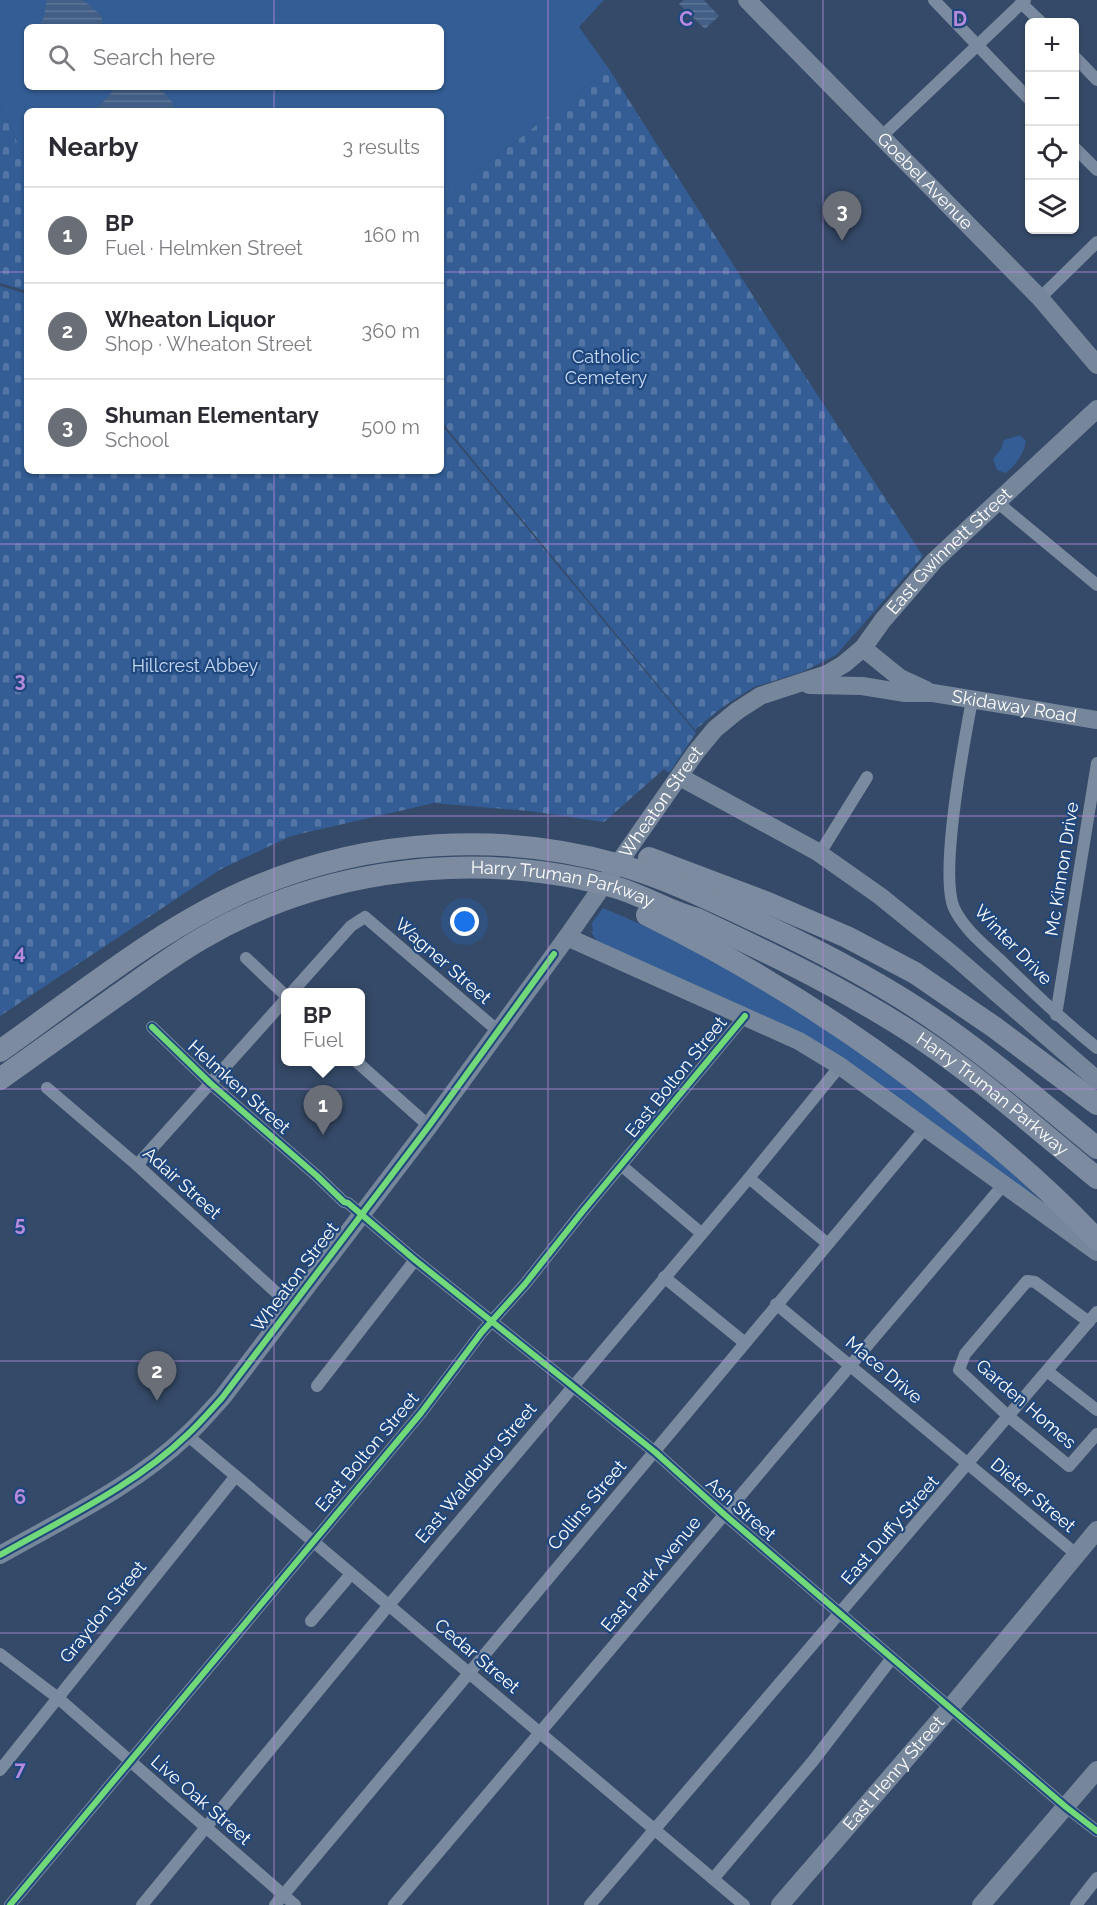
<!DOCTYPE html>
<html lang="en">
<head>
<meta charset="utf-8">
<style>
  :root { --surface:#fff; --page:#f2f2f3; --text:#2b2b33; --muted:#7c7c81; --line:#e1e1e2; --accent:#6a6e77 }
  body { margin:0; font-family:Raleway,sans-serif; background:var(--page); color:var(--text) }
  .controls { position:absolute; right:18px; top:18px; display:grid; overflow:hidden; border-radius:9px; box-shadow:0 2px 4px #0004 }
  .controls button { width:54px; height:54px; display:grid; place-items:center; padding:0; border:0; border-bottom:2px solid var(--line); background:var(--surface); color:var(--text); font:30px sans-serif }
  .you { position:absolute; left:465px; top:922px; width:21px; height:21px; margin:-15px; border:4px solid #fff; border-radius:50%; background:#1a73e8; box-shadow:0 0 0 9px #1a73e833 }
  .badge { display:grid; place-items:center; width:39px; height:39px; border-radius:50%; background:var(--accent); color:#fff; font-size:20px; font-weight:700 }
  .pin { position:absolute; translate:-50% -50px; filter:drop-shadow(0 2px 3px #0008) }
  .pin::after { content:''; position:absolute; top:32px; width:21px; height:18px; background:inherit; clip-path:polygon(0 0,100% 0,50% 100%) }
  .popup { position:absolute; left:281px; top:988px; width:84px; height:78px; box-sizing:border-box; display:grid; place-content:center; border-radius:9px; background:var(--surface); filter:drop-shadow(0 2px 4px #0005); font-size:20px; white-space:nowrap; color:var(--muted) }
  .popup b { font-size:22px; color:var(--text) }
  .popup::after { content:''; position:absolute; left:50%; top:100%; margin-left:-12px; border:12px solid transparent; border-top-color:var(--surface) }
  .list { margin:0; padding:0; list-style:none }
  h2 { display:flex; justify-content:space-between; align-items:center; height:78px; margin:0; padding:0 24px; font-size:26px }
  h2 small { font-size:20px; font-weight:400; color:var(--muted) }
  .list li { display:grid; grid-template-columns:39px 1fr auto; gap:18px; align-items:center; box-sizing:border-box; height:96px; padding:0 24px; border-top:2px solid var(--line) }
  .list b { display:block; font-size:22px; white-space:nowrap }
  .list p { margin:0; font-size:20px; white-space:nowrap; color:var(--muted) }
  .list em { font-size:20px; font-style:normal; color:var(--muted) }
  .icon { flex:none; width:33px; height:33px; fill:none; stroke:currentColor; stroke-width:2; stroke-linecap:round; stroke-linejoin:round }
  .map { position:relative; flex:none; width:1097px; height:1905px; overflow:hidden }
  .search { position:absolute; background:var(--surface); box-shadow:0 2px 4px #0004; left:24px; top:24px; width:420px; height:66px; display:flex; align-items:center; gap:15px; box-sizing:border-box; padding:0 21px; border-radius:9px; color:var(--muted); font-size:22px }
  .panel { position:absolute; background:var(--surface); box-shadow:0 2px 4px #0004; left:24px; top:108px; width:420px; height:366px; border-radius:9px }
  .map>svg:first-child { display:block }
</style>
</head>
<body>
<div class="map">
<svg width="1097" height="1905" viewBox="0 0 1097 1905">
  <defs>
    <pattern id="cemetery-stones" width="16" height="16" patternUnits="userSpaceOnUse" patternTransform="scale(1.5)"><rect width="16" height="16" fill="#335d94"/><path d="M2 7V4a2 2 0 0 1 4 0v3zM10 15v-3a2 2 0 0 1 4 0v3z" fill="#5275a4"/></pattern>
    <pattern id="water-rules" width="6" height="5" patternUnits="userSpaceOnUse" patternTransform="scale(1.5)"><rect width="6" height="5" fill="#435f86"/><path d="M0 2.5h6" fill="none" stroke="#5f7798"/></pattern>
  </defs>
  <rect width="100%" height="100%" fill="#354a68"/>
  <!-- green -->
  <g fill="#335d94" fill-rule="evenodd">
    <path d="M0,0H604L579,27L609,69L441,199V111H27V164L0,104ZM27,27H441V87H27Z"/>
    <path d="M1020,435L1026,441C1024,454 1016,464 1006,473L997,470L993,459L1001,449L1004,440Z"/>
    <path d="M603,908C737,963 865,1047 976,1141C999,1160 1021,1182 1043,1203L852,1066L597,941L591,932L593,931L592,923Z"/>
  </g>
  <!-- cemetery -->
  <g fill="url(#cemetery-stones)">
    <path d="M609,69L769,321L923,556L836,655L802,672L754,687L721,708L695,730L441,421V199Z"/>
    <path d="M0,104L27,164V291L0,283Z"/>
    <path d="M0,286L27,294V471H441V424L696,733L669,773L664,769L604,822L529,811L434,803L291,836L221,869L0,1016Z"/>
  </g>
  <!-- water -->
  <g fill="url(#water-rules)">
    <path d="M47,0H83L101,15L103,27H38L43,20Z"/>
    <path d="M684,0H704L719,16L705,29L679,4Z"/>
    <path d="M117,87H159L172,102L175,111H94Z"/>
  </g>
  <g fill="none" stroke-linecap="round" stroke-linejoin="round">
    <!-- street -->
    <g stroke="#7a8a9f" stroke-width="12">
      <path d="M934,0L1030,100"/>
      <path d="M1021,3L1041,22"/>
      <path d="M1074,56L1097,80"/>
      <path d="M881,137L1025,0"/>
      <path d="M1074,147L1097,170"/>
      <path d="M1040,298L1097,242"/>
      <path d="M997,502L1097,585"/>
      <path d="M972,700C964,742 939,873 954,908C964,929 983,944 999,959C1031,990 1062,1020 1097,1048"/>
      <path d="M820,853L867,777"/>
      <path d="M246,958L286,996"/>
      <path d="M292,992L351,926L365,917L498,1031"/>
      <path d="M1056,1015L1097,763"/>
      <path d="M152,1027L210,1083L317,1176L344,1202L348,1203L415,1260L655,1452L725,1515L1066,1807L1097,1831"/>
      <path d="M357,1062L429,1126"/>
      <path d="M47,1088L137,1165L292,1307"/>
      <path d="M137,1165L286,999"/>
      <path d="M622,1166L701,1233"/>
      <path d="M749,1178L828,1244"/>
      <path d="M664,1277L745,1343"/>
      <path d="M776,1304L1076,1554"/>
      <path d="M1089,1322L1035,1282L1027,1281L965,1354L959,1370L1008,1416L1069,1466L1097,1434"/>
      <path d="M1047,1371L1097,1410"/>
      <path d="M317,1386L415,1260"/>
      <path d="M187,1435L744,1905"/>
      <path d="M311,1621L351,1574"/>
      <path d="M0,1654L58,1698L295,1905"/>
      <path d="M0,1770L235,1477"/>
      <path d="M713,1879L813,1761L892,1658"/>
      <path d="M10,1905L421,1413L482,1332L525,1284L583,1211L745,1016"/>
      <path d="M142,1905L389,1605L749,1178L840,1066"/>
      <path d="M275,1905L926,1127"/>
      <path d="M394,1905L1004,1184"/>
      <path d="M590,1905L1097,1312"/>
      <path d="M1076,1905L1097,1878"/>
    </g>
    <!-- secondary -->
    <g stroke="#76869b" stroke-width="18">
      <path id="s1" d="M747,0L1040,298L1097,365"/>
      <path d="M863,648L900,678L926,690"/>
      <path id="s2" d="M809,685L862,686L905,693H933L1097,720"/>
      <path d="M680,777L816,851L880,896L953,955L1097,1080"/>
      <path d="M567,937L799,1041L840,1066L1097,1252"/>
      <path id="s3" d="M0,1555C63,1519 134,1486 187,1435C199,1424 210,1411 222,1398L429,1126L567,937L696,752L715,729L737,711L760,696L827,674L844,664L863,648L883,620L934,561L1097,409"/>
      <path id="s4" d="M780,1905L950,1708L1097,1530"/>
      <path d="M981,1905L1097,1770"/>
    </g>
    <!-- highway -->
    <g stroke="#7c8b9f" stroke-width="22">
      <path d="M649,858L768,903L847,937L915,973L994,1027L1097,1104"/>
      <path d="M647,915C764,973 873,1043 973,1126C1017,1162 1059,1199 1097,1240"/>
      <path d="M0,1051C81,994 164,925 255,887C369,839 502,831 620,865C668,879 713,901 758,922C822,952 884,984 942,1025C996,1063 1046,1106 1097,1148"/>
      <path id="s5" d="M0,1079C39,1051 79,1023 118,995C145,976 172,956 201,939C313,873 450,853 577,878C596,882 616,886 634,894C655,902 674,913 697,919C776,956 853,993 926,1042C986,1083 1041,1132 1097,1178"/>
    </g>
    <defs>
      <g id="cycleway">
        <path d="M152,1027L210,1083L317,1176L344,1202L348,1203L415,1260L655,1452L725,1515L1066,1807L1097,1831"/>
        <path d="M0,1555C63,1519 134,1486 187,1435C199,1424 210,1411 222,1398L429,1126L554,954"/>
        <path d="M10,1905L421,1413L482,1332L525,1284L583,1211L745,1016"/>
      </g>
    </defs>
    <!-- cycleway casing -->
    <use href="#cycleway" stroke="#20477d" stroke-width="10"/>
    <!-- cycleway -->
    <use href="#cycleway" stroke="#71d979" stroke-width="6"/>
  </g>
  <!-- grid -->
  <path fill="none" stroke="#b68bdc" stroke-width="1.5" stroke-opacity="0.55" d="M274,0V27M548,0V1905M823,0V1905M274,87V111M0,272H27M441,272H1097M274,471V1905M0,544H1097M0,816H1097M0,1089H1097M0,1361H1097M0,1633H1097"/>
  <g text-anchor="middle" stroke-width="4.5" stroke-linejoin="round" paint-order="stroke">
    <!-- street labels -->
    <g font-size="18" fill="#fff" stroke="#20477d">
      <text dy="6" stroke="none"><textPath href="#s1" startOffset="254">Goebel Avenue</textPath></text>
      <text dy="6" stroke="none"><textPath href="#s3" startOffset="1406">East Gwinnett Street</textPath></text>
      <text dy="6" stroke="none"><textPath href="#s2" startOffset="207">Skidaway Road</textPath></text>
      <text dy="6" stroke="none"><textPath href="#s3" startOffset="1014">Wheaton Street</textPath></text>
      <text transform="translate(1062 869) rotate(-81)" y="6">Mc Kinnon Drive</text>
      <text dy="6" stroke="none"><textPath href="#s5" startOffset="621">Harry Truman Parkway</textPath></text>
      <text transform="translate(1013 945) rotate(46)" y="6">Winter Drive</text>
      <text transform="translate(443 961) rotate(41)" y="6">Wagner Street</text>
      <text transform="translate(676 1077) rotate(-51)" y="6">East Bolton Street</text>
      <text transform="translate(239 1087) rotate(42)" y="6">Helmken Street</text>
      <text dy="6" stroke="none"><textPath href="#s5" startOffset="1106">Harry Truman Parkway</textPath></text>
      <text transform="translate(182 1183) rotate(42)" y="6">Adair Street</text>
      <text transform="translate(295 1277) rotate(-53)" y="6">Wheaton Street</text>
      <text transform="translate(884 1370) rotate(40)" y="6">Mace Drive</text>
      <text transform="translate(1026 1404) rotate(41)" y="6">Garden Homes</text>
      <text transform="translate(367 1452) rotate(-50)" y="6">East Bolton Street</text>
      <text transform="translate(476 1473) rotate(-50)" y="6">East Waldburg Street</text>
      <text transform="translate(1033 1495) rotate(40)" y="6">Dieter Street</text>
      <text transform="translate(587 1505) rotate(-50)" y="6">Collins Street</text>
      <text transform="translate(741 1509) rotate(41)" y="6">Ash Street</text>
      <text transform="translate(890 1530) rotate(-49)" y="6">East Duffy Street</text>
      <text transform="translate(651 1574) rotate(-50)" y="6">East Park Avenue</text>
      <text transform="translate(103 1612) rotate(-51)" y="6">Graydon Street</text>
      <text transform="translate(477 1656) rotate(40)" y="6">Cedar Street</text>
      <text dy="6" stroke="none"><textPath href="#s4" startOffset="174">East Henry Street</textPath></text>
      <text transform="translate(201 1800) rotate(41)" y="6">Live Oak Street</text>
    </g>
    <!-- park labels -->
    <g font-size="18" fill="#c7dbf5" stroke="#20477d">
      <text x="606" y="363">Catholic<tspan x="606" dy="21">Cemetery</tspan></text>
      <text x="195" y="672">Hillcrest Abbey</text>
    </g>
  </g>
  <g font-size="20" text-anchor="middle" font-weight="bold" fill="#b68bdc" stroke="#20477d" stroke-width="4.5" stroke-linejoin="round" paint-order="stroke">
    <text x="686" y="26">C</text>
    <text x="960" y="26">D</text>
    <text x="20" y="687">3</text>
    <text x="20" y="959">4</text>
    <text x="20" y="1231">5</text>
    <text x="20" y="1504">6</text>
    <text x="20" y="1776">7</text>
  </g>
</svg>
<div class="controls">
<button>+</button>
<button>−</button>
<button><svg class="icon" aria-label="locate" viewBox="0 0 24 24"><circle cx="12" cy="12" r="6"/><path d="M12 2v4M12 18v4M2 12h4M18 12h4"/></svg></button>
<button><svg class="icon" aria-label="layers" viewBox="0 0 24 24"><path d="M12 4l9 5-9 5-9-5zM3 14l9 5 9-5"/></svg></button>
</div>
<div class="you"></div>
<div class="pin badge" style="left:323px;top:1135px">1</div>
<div class="popup"><b>BP</b>Fuel</div>
<div class="pin badge" style="left:157px;top:1401px">2</div>
<div class="pin badge" style="left:842px;top:241px">3</div>
<div class="search"><svg class="icon" aria-label="search" viewBox="0 0 24 24"><circle cx="10" cy="10" r="6"/><path d="M15 15l6 6"/></svg>Search here</div>
<section class="panel">
<h2>Nearby<small>3 results</small></h2>
<ul class="list">
<li><span class="badge">1</span><div><b>BP</b><p>Fuel · Helmken Street</p></div><em>160 m</em></li>
<li><span class="badge">2</span><div><b>Wheaton Liquor</b><p>Shop · Wheaton Street</p></div><em>360 m</em></li>
<li><span class="badge">3</span><div><b>Shuman Elementary</b><p>School</p></div><em>500 m</em></li>
</ul>
</section>
</div>
</body>
</html>
